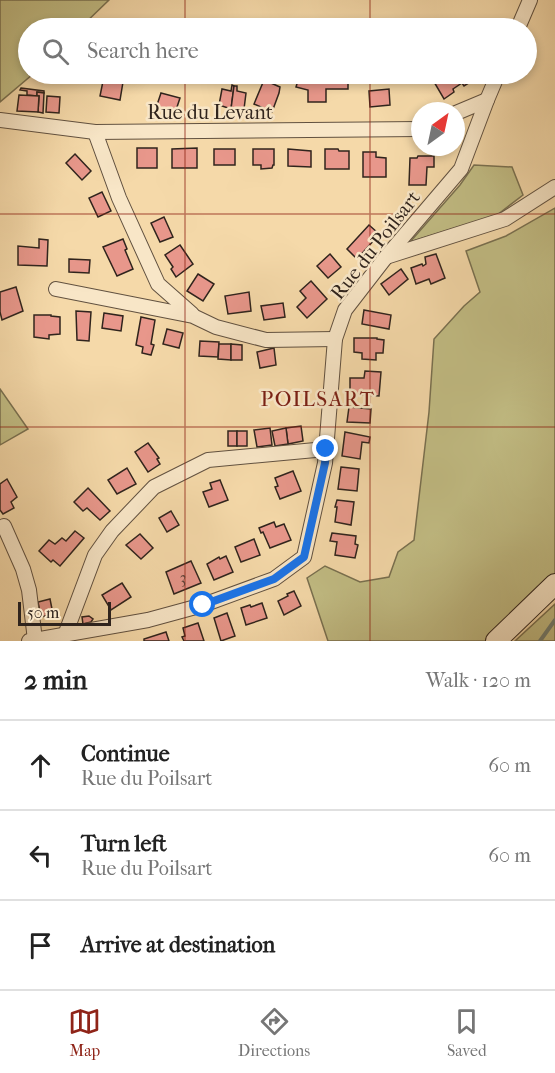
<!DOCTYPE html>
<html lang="en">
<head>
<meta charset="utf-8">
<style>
  :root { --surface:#fff; --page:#f6f6f6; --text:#222; --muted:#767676; --line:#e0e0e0; --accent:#8f2418 }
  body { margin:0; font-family:"IM FELL French Canon",serif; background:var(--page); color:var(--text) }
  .compass { position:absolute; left:411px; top:102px; width:54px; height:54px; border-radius:50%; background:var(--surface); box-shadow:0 3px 9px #0003; rotate:33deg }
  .scale { position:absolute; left:18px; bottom:15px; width:93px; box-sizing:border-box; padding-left:6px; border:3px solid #30241d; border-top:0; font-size:16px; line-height:21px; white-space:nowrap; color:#30241d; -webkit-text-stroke:4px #f8e6c7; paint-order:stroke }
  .stop { position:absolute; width:18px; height:18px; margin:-14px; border:4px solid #1a73e8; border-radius:50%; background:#fff }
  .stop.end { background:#1a73e8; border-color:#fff; box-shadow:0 2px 6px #0008 }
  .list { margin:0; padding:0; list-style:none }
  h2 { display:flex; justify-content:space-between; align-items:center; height:78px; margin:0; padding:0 24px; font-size:26px }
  h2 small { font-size:20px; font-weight:400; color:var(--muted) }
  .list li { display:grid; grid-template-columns:39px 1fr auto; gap:18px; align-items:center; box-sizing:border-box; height:90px; padding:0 24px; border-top:2px solid var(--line) }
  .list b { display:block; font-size:22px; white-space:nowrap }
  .list p { margin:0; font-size:20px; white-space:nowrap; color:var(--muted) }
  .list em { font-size:20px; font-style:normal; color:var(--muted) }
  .icon { flex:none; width:33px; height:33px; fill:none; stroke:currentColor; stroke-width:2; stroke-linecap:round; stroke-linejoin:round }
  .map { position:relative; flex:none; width:555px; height:641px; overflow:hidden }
  .search { position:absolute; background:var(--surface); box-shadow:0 3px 9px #0003; left:18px; right:18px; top:18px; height:66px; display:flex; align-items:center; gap:15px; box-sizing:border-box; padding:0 21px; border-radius:33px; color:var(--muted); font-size:22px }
  .sheet { height:348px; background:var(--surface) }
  nav { display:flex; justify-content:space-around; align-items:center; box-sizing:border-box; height:84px; border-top:2px solid var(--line); background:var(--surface); font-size:16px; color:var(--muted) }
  nav a { display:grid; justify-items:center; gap:3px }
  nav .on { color:var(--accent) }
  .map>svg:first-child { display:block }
</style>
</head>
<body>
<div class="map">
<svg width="555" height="641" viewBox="0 0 555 641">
  <rect width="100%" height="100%" fill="#f5d9a9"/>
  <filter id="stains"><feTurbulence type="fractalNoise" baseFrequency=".00333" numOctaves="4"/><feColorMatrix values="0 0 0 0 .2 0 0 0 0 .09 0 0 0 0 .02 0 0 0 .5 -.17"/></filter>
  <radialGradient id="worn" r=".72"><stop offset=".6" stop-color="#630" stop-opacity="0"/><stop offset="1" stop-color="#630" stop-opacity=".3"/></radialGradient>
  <!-- green -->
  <g fill="#c2bd84" stroke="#797050" stroke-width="1.5">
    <path d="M0,0H109L80,28H28V74H33L0,102Z"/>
    <path d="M474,165L512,167L523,195L497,215L410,242L460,185Z"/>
    <path d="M555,208V574L485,641H328L307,578L325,566L360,582L389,577L398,552L414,540L429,412L434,339L464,306L480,292L466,251L506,236Z"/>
    <path d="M0,389L28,429L0,445Z"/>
    <path d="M555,604V641H515Z"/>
  </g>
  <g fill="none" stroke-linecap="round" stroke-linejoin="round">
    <!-- stream -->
    <path stroke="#717e72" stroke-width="4" d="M540,641L555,620"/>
  </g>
  <!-- building -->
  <g fill="#e8978b" stroke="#30241d" stroke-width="1.5">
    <path d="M107,74L124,76L120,100L100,96L103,81L105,82Z"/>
    <path d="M300,74L331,76V74H348V89H326V102H308V90L296,87Z"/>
    <path d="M432,74H471L475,79L464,86L462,83L453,89L454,92L444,99L430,75Z"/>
    <path d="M264,80L280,87L279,93L272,112L254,104Z"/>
    <path d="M232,85L234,86L231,109L219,105L222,89L231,91Z"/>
    <path d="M234,86H237V91L246,93L244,109H231Z"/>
    <path d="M21,88L44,91V93L37,92V96L27,95V91L20,90Z"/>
    <path d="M389,89L390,105L370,107L369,91Z"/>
    <path d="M37,92L44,93L43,113L38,112L39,96H37Z"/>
    <path d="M161,93L180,98L175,113L156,108Z"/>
    <path d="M19,95L39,96L38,112L17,111Z"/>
    <path d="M47,96L60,97L59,113L46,112Z"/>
    <rect x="137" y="148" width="20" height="20"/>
    <path d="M197,148V168H172V149Z"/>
    <rect x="214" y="149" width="21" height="16"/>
    <path d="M253,149H274V165H273L272,168L261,169V165H253Z"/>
    <path d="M288,149L311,151V167L288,166Z"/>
    <path d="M325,149H338L339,151H349V169H325Z"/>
    <path d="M363,152H376V157L386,158V177H363Z"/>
    <path d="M75,154L91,171L82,180L66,163Z"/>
    <path d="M418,156H434V167H427L426,185H409L410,158H417Z"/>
    <path d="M102,192L111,211L98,217L89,198Z"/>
    <path d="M164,217L173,237L160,242L151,223Z"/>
    <path d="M369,225L378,233L374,238L375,239L357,259L347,249Z"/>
    <path d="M39,239L48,240L47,266L18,265V246L39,248Z"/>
    <path d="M123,239L127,249L125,250L133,269L117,276L103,247Z"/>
    <path d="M180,245L193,264L176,277L171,269L173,267L165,255Z"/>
    <path d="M330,254L341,267L328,278L317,266Z"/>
    <path d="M436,254L445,278L431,284L429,279L416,284L411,268L422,264L423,266L426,264L425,257Z"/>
    <path d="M69,259L90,260L89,273L69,272Z"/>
    <path d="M401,269L408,279L389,295L381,284Z"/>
    <path d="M198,274L214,284L203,301L187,291Z"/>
    <path d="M311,281L327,299L307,318L297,307L306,298L300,291Z"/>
    <path d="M16,287L23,311L2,320L0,312V292Z"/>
    <path d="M249,292L251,311L228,314L225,296Z"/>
    <path d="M283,303L285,317L264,320L261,306Z"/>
    <path d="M364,310L391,315L389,329L362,324Z"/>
    <path d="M76,311L91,312L89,341L77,340Z"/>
    <path d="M104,313L123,316L121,331L102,328Z"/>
    <path d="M34,315H51V316L60,317V334L49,335V339L34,337Z"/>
    <path d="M141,317L155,320L151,344L154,345L151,355L142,353L143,347L136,345Z"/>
    <path d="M167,329L183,333L179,348L163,344Z"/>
    <path d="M354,338H377V339L384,340L383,353H376V360L362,359V353L354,352Z"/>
    <path d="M200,341L219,342L218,357L199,356Z"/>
    <path d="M219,344H231V360L218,359Z"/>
    <path d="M231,344L242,345V360H231Z"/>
    <path d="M274,348L276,365L260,368L257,352Z"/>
    <path d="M365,371L381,372L379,396L350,394V378H364Z"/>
    <path d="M349,407L371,409L370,423L347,422Z"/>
    <path d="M301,426L303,441L288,444L286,428Z"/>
    <path d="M270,428L272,445L257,447L254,430Z"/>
    <path d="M286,428L288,444L275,446L272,431Z"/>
    <rect x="228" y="431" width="9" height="15"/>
    <rect x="237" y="431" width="10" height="15"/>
    <path d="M345,432L370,437L369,443L362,442L360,459L342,456Z"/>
    <path d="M148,443L159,458L157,459L160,464L148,472L135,452Z"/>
    <path d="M341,467L359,469L357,491L338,489Z"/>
    <path d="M127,468L136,484L117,494L108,480Z"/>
    <path d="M293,471L301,491L280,499L275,487L278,486L275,478Z"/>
    <path d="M7,479L17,497L11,502L14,508L3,514L0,510V484Z"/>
    <path d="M220,480L228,500L209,507L203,492L212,489L210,483Z"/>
    <path d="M88,488L110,511L100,520L87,508L83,511L74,502Z"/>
    <path d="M337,500L354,502L351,525L335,522L337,507H335Z"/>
    <path d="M171,511L179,525L167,532L159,518Z"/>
    <path d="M274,522L276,527L284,524L291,540L270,548L263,532L261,533L259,528Z"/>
    <path d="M75,531L84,538L60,566L53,560L51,562L39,551L49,540L55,544L62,538L66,541Z"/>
    <path d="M332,533L356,536L355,544L358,545L355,558L335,555L337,542L330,541Z"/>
    <path d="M140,534L153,548L141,559L126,545Z"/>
    <path d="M254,539L260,555L241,562L235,547Z"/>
    <path d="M226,556L233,572L214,580L207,564L219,557L220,559Z"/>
    <path d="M191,561L201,583L174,594L166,572Z"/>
    <path d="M122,583L131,597L111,610L102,595Z"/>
    <path d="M294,591L301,606L284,615L278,601L288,596L287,594Z"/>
    <path d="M50,599L53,614L41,617L38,602Z"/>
    <path d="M262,603L267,618L246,625L241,608L250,605L251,607Z"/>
    <path d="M227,613L235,636L221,641L214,618Z"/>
    <path d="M89,616L93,619L91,622L83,624L82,617Z"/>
    <path d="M198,623L204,641H184L182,637L185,636L183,628Z"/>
    <path d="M166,632L169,641H144V639Z"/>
  </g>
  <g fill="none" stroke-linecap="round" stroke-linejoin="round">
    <defs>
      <g id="street">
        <path d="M518,28L530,0"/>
        <path d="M456,113L487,100"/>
        <path d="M0,120L95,132L420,129"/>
        <path d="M95,132L119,198L158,284L192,314"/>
        <path d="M386,257L505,219L555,187"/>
        <path d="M56,289L193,316L216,327L266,340L335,339"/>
        <path d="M4,526L23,569L29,590L35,640"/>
        <path d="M65,635L95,555L112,531L154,487L208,460L326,449"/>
        <path d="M29,641L148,620L203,605L274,579L304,557L325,463L335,339L345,310L386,257L461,169L487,100L498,74"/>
      </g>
      <path id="secondary" d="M496,641L555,584"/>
    </defs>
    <!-- street casing -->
    <use href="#street" stroke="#615140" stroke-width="16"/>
    <!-- secondary casing -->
    <use href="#secondary" stroke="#30241d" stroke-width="22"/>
    <!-- street -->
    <use href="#street" stroke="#f8e6c7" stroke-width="14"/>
    <!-- secondary -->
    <use href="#secondary" stroke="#f8e6c7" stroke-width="20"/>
  </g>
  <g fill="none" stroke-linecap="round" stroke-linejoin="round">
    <!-- route -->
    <path stroke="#1a73e8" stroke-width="8" d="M203,605L274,579L304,557L325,463L326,449"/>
  </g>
  <!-- grid -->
  <path fill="none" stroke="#8f2418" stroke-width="1.5" stroke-opacity="0.55" d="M185,0V28M370,0V28M185,74V641M370,74V641M0,214H555M0,427H555"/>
  <g text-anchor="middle" stroke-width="5" stroke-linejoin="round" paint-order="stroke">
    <!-- number labels -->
    <g font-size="16" fill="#5e4138">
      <text x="183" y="583">3</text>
    </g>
    <!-- street labels -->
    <g font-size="20" fill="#30241d" stroke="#f8e6c7">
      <text x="210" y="119">Rue du Levant</text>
      <text transform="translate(375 245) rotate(-52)" y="7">Rue du Poilsart</text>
    </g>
    <!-- neighbourhood labels -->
    <g font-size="21" letter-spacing="1.5" fill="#7a1f14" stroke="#f8e6c7">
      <text x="318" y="406">POILSART</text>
    </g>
  </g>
  <rect width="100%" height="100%" filter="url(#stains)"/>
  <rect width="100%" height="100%" fill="url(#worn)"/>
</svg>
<svg class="compass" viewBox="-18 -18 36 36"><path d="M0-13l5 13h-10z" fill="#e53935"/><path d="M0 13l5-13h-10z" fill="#767676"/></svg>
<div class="scale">50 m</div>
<div class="stop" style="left:203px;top:605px"></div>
<div class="stop end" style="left:326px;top:449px"></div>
<div class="search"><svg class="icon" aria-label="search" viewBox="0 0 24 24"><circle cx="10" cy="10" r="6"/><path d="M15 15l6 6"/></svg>Search here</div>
</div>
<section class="sheet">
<h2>2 min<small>Walk · 120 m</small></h2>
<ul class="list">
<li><svg class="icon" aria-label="ahead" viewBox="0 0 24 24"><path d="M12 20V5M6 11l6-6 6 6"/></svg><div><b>Continue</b><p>Rue du Poilsart</p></div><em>60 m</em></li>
<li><svg class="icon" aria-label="left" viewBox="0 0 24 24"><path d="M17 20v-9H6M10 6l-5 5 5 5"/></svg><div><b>Turn left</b><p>Rue du Poilsart</p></div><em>60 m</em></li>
<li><svg class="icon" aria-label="arrive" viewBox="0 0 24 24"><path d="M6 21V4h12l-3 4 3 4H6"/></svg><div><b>Arrive at destination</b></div></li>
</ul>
</section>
<nav>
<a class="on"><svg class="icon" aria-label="map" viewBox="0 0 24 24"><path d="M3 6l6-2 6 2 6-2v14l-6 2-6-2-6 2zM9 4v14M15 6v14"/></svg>Map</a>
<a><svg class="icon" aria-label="directions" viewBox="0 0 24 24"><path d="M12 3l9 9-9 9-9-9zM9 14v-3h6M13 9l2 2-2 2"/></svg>Directions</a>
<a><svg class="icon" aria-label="saved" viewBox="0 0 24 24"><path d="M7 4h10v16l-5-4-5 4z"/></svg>Saved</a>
</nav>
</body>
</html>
